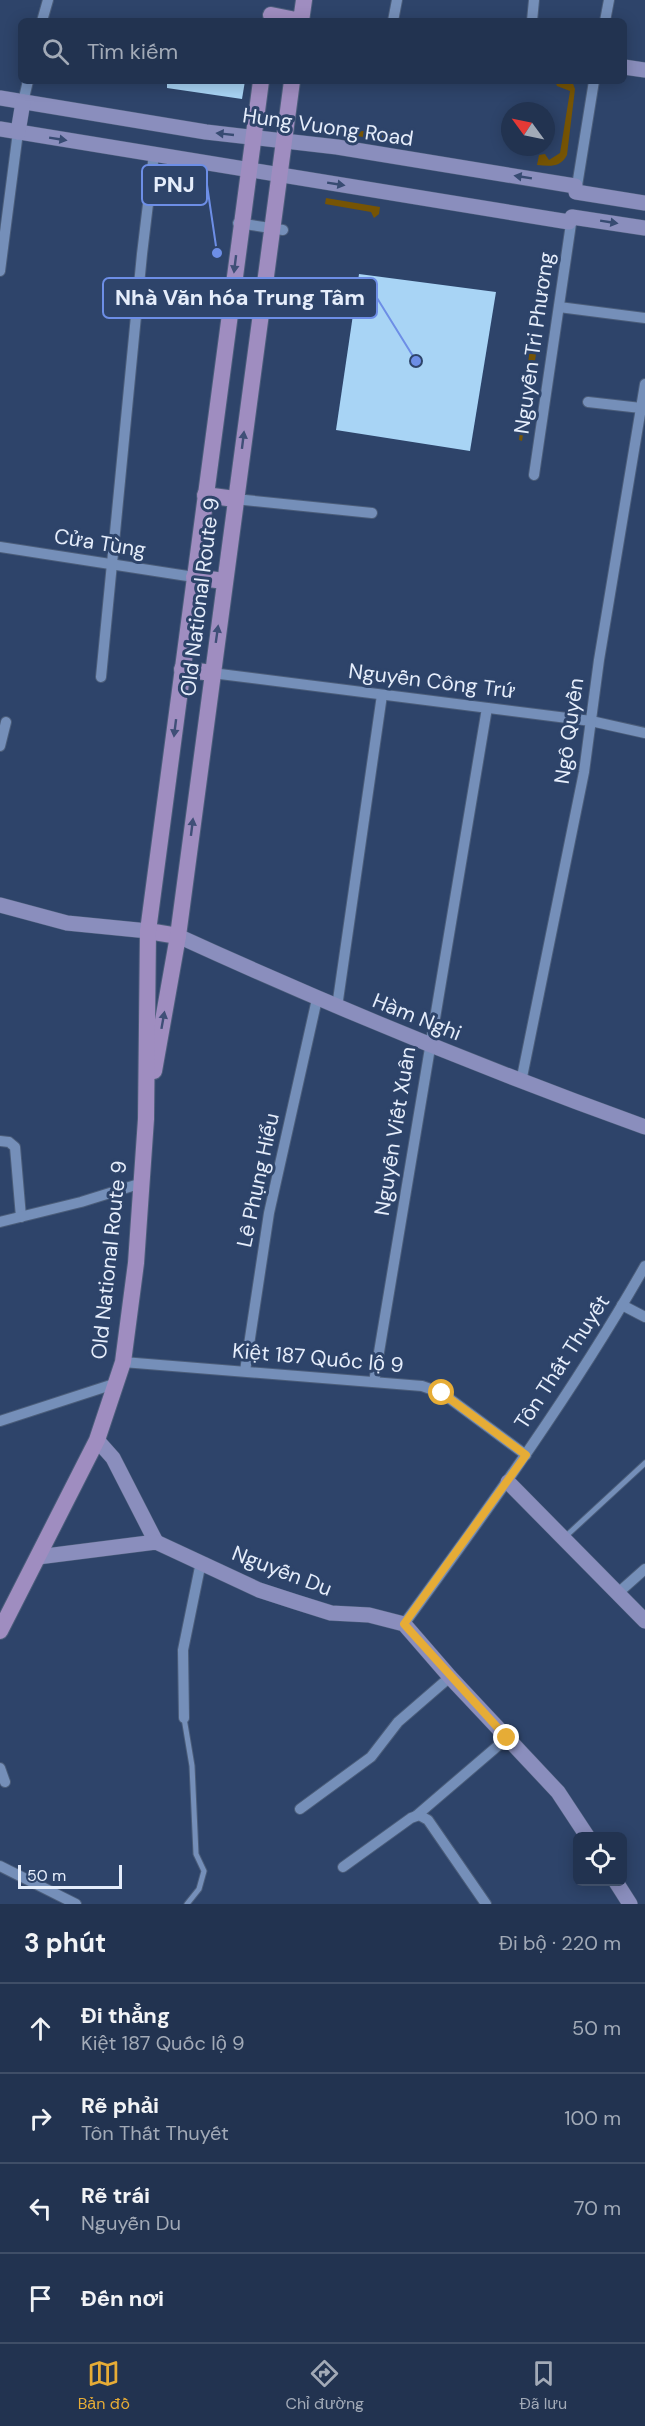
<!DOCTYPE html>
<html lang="vi">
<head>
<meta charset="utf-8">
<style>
  :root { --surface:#223350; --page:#2e3f5a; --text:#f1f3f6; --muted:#a2aab7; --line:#3f4e67; --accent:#e6ac36 }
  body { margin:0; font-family:"DM Sans",sans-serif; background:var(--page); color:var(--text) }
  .controls { position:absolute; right:18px; bottom:18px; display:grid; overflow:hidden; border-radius:9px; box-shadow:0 3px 15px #0003 }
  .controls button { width:54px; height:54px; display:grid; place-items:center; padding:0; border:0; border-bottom:2px solid var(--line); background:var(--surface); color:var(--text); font:30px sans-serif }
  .compass { position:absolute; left:501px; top:102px; width:54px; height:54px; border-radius:50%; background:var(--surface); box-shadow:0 3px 15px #0003; rotate:303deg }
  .scale { position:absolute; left:18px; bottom:15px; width:104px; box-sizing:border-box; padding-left:6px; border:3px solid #e5edfb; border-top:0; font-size:16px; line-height:21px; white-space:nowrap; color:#e5edfb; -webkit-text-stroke:4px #2e446a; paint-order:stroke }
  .stop { position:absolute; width:18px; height:18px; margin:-14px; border:4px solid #e6ac36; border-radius:50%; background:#fff }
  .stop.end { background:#e6ac36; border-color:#fff; box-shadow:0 2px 6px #0008 }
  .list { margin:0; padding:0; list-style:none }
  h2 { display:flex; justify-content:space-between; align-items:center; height:78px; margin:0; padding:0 24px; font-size:26px }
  h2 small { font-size:20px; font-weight:400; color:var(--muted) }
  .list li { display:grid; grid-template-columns:39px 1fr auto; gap:18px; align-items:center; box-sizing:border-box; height:90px; padding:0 24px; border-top:2px solid var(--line) }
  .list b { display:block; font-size:22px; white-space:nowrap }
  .list p { margin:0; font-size:20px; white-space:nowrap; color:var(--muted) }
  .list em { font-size:20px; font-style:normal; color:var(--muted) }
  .icon { flex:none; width:33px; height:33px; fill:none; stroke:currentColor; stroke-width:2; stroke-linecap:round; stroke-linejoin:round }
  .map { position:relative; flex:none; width:645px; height:1904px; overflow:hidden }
  .search { position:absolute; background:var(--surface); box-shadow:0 3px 15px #0003; left:18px; right:18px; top:18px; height:66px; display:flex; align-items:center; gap:15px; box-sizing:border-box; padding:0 21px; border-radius:9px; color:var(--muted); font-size:22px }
  .sheet { height:438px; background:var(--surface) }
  nav { display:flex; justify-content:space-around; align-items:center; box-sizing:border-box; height:84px; border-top:2px solid var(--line); background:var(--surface); font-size:16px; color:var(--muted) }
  nav a { display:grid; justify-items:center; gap:3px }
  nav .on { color:var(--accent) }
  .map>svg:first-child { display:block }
</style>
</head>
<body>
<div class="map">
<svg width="645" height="1904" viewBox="0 0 645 1904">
  <rect width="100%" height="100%" fill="#2e446a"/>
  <!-- green -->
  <g fill="#765404">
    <path d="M555,81H572L575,89L567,155C560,168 550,166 537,165L539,155L545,154L549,160L560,153L570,91L557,86Z"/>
    <path d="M336,127L382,134L384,131H392L391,142L335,132Z"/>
    <path d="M326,198L380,207L379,214L374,218L371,212L325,204Z"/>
    <path d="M530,347L537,348L522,441L519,440Z"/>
  </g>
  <!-- building -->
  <g fill="#a8d4f5">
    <path d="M167,81H245L242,99L167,88Z"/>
    <path d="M359,274L496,292L470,451L336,430Z"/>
  </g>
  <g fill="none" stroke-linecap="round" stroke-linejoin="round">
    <defs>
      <g id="lane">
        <path d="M565,1537L645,1463"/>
        <path d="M184,1718L192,1766L196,1854L204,1871L199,1889L187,1904"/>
      </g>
      <g id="street">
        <path d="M42,21L48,0"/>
        <path d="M393,21L397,0"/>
        <path d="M532,21L534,0"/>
        <path d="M605,21L609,0"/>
        <path d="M23,102L28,81"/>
        <path d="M576,192L594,81"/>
        <path d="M238,223L283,230"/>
        <path d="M0,271L18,132"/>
        <path d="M559,307L645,318"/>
        <path d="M588,402L641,408"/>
        <path d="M534,475L572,217"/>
        <path d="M235,499L372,513"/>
        <path d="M0,547L194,577"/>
        <path d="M212,673L591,721L645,733"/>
        <path d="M101,677L142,254L154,154"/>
        <path d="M0,746L6,722"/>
        <path d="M337,1007L382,695"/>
        <path d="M521,1082L584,772L599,660L645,384"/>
        <path d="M0,1141L9,1142L15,1147L21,1217"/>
        <path d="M0,1222L81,1202L142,1183"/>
        <path d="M622,1305L645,1317"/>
        <path d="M123,1362L422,1386L442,1393L526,1455"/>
        <path d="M245,1371L269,1213L317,999"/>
        <path d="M374,1382L487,708"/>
        <path d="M0,1421L117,1383"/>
        <path d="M618,1593L645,1569"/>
        <path d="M404,1624C489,1508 574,1391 645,1266"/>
        <path d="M184,1718L183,1650L201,1562"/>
        <path d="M0,1768L5,1782"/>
        <path d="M300,1809L371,1757L398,1722L450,1677"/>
        <path d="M416,1816L507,1738"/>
        <path d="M0,1866L76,1904"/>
        <path d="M343,1867L411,1818L419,1815L428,1820L486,1904"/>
      </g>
      <g id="secondary">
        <path d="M624,67L645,70"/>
        <path d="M0,98L206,132L337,147L575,186L576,192L645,203"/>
        <path d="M0,129L569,222L572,217L645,228"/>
        <path d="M18,132L23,102"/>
        <path d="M0,905L67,923L148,931"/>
        <path d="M178,936C331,1006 487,1070 645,1127"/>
        <path d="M97,1440L113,1458L156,1542"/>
        <path d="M508,1482L645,1621"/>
        <path d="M38,1557L156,1542L259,1590L296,1602L331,1613L369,1615L404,1624L450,1677L558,1792L587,1836"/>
        <path d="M616,1882L630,1904"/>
      </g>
      <g id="primary">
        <path d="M271,15L301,21L304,0"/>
        <path d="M205,495L235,499"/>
        <path d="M194,577L224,581"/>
        <path d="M182,669L212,673"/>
        <path d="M148,931L178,936"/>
        <path d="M154,1071L178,936L292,81"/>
        <path d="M0,1631L97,1440L123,1362L136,1263L146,1119L148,931L261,81"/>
      </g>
    </defs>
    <!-- lane casing -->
    <use href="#lane" stroke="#4b5d7a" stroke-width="7"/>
    <!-- street casing -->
    <use href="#street" stroke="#4b5d7a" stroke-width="12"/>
    <!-- secondary casing -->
    <use href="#secondary" stroke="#4b5d7a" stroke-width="16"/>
    <!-- primary casing -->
    <use href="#primary" stroke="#4b5d7a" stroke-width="18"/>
    <!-- lane -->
    <use href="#lane" stroke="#758fb9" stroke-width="5"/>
    <!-- street -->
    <use href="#street" stroke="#758fb9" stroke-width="10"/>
    <!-- secondary -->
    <use href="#secondary" stroke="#8a8ebd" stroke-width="15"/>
    <!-- primary -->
    <use href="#primary" stroke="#9f8dc0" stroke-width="16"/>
  </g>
  <!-- one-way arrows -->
  <defs><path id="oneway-solid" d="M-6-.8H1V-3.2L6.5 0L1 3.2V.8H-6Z" transform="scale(1.5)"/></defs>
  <g fill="#374b72">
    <use href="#oneway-solid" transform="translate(225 134) rotate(-174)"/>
    <use href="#oneway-solid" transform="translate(58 139) rotate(9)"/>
    <use href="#oneway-solid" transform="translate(523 177) rotate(-171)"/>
    <use href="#oneway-solid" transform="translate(336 184) rotate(9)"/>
    <use href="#oneway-solid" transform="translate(609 222) rotate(9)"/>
  </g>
  <g fill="#3f4f77">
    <use href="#oneway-solid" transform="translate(235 264) rotate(97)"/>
    <use href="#oneway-solid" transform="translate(243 440) rotate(-83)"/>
    <use href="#oneway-solid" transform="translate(217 634) rotate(-82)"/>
    <use href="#oneway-solid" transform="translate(175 728) rotate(97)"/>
    <use href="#oneway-solid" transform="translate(192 827) rotate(-83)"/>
    <use href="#oneway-solid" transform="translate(163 1020) rotate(-80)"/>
  </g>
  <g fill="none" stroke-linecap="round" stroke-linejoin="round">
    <!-- route -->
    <path stroke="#e6ac36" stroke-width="8" d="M442,1393L526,1455L404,1624L507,1738"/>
  </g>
  <g text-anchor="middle" stroke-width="6" stroke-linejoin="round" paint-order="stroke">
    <!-- street labels -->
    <g font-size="21" fill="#e5edfb" stroke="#2e446a">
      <text transform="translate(328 127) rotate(8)" y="7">Hung Vuong Road</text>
      <text transform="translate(534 343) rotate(-82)" y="7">Nguyễn Tri Phương</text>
      <text transform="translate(100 543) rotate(9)" y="7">Cửa Tùng</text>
      <text transform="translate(200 597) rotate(-83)" y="7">Old National Route 9</text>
      <text transform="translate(432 681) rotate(7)" y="7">Nguyễn Công Trứ</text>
      <text transform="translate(569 731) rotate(-82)" y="7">Ngô Quyền</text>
      <text transform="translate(417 1017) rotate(22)" y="7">Hàm Nghi</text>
      <text transform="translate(395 1131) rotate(-81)" y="7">Nguyễn Viết Xuân</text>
      <text transform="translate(258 1180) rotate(-78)" y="7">Lê Phụng Hiểu</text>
      <text transform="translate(109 1260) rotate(-84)" y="7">Old National Route 9</text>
      <text transform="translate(318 1358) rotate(5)" y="7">Kiệt 187 Quốc lộ 9</text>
      <text transform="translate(562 1362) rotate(-57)" y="7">Tôn Thất Thuyết</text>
      <text transform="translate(282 1571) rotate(21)" y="7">Nguyễn Du</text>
    </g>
  </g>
  <!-- callouts -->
  <path fill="none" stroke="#6d8ee6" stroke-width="2" d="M217 253L207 185M416 361L377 298"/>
  <g fill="#6d8ee6" stroke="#2e446a" stroke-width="2">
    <circle cx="217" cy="253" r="6"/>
    <circle cx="416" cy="361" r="6"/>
  </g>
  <g fill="#2e446a" stroke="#6d8ee6" stroke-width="2">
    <rect x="142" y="165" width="65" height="40" rx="6"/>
    <rect x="103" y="278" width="274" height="40" rx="6"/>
  </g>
  <g font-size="22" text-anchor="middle" font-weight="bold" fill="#e5edfb">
    <text x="174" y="192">PNJ</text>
    <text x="240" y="305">Nhà Văn hóa Trung Tâm</text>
  </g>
</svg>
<div class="controls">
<button><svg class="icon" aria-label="locate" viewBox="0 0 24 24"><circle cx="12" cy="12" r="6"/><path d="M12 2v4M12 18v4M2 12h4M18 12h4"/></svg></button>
</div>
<svg class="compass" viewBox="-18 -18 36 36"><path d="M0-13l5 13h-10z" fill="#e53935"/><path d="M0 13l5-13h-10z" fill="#a2aab7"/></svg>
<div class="scale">50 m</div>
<div class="stop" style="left:442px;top:1393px"></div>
<div class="stop end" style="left:507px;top:1738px"></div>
<div class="search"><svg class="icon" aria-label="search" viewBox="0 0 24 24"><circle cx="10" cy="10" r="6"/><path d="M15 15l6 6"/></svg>Tìm kiếm</div>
</div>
<section class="sheet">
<h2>3 phút<small>Đi bộ · 220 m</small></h2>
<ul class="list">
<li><svg class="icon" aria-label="ahead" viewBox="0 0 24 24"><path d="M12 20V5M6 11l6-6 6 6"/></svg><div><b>Đi thẳng</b><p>Kiệt 187 Quốc lộ 9</p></div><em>50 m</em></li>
<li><svg class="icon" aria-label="right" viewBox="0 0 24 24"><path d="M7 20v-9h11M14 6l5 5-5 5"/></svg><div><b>Rẽ phải</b><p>Tôn Thất Thuyết</p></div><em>100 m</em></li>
<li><svg class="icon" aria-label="left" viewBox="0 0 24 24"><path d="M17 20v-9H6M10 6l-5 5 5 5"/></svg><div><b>Rẽ trái</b><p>Nguyễn Du</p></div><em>70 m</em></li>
<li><svg class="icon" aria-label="arrive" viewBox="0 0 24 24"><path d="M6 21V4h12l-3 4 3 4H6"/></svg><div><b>Đến nơi</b></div></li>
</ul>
</section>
<nav>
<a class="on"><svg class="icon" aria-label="map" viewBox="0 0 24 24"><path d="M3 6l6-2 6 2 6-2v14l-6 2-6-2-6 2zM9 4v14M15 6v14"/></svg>Bản đồ</a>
<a><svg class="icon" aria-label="directions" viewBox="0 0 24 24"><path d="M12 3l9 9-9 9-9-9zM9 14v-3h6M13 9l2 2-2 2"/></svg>Chỉ đường</a>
<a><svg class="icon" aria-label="saved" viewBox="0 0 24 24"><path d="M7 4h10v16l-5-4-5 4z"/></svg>Đã lưu</a>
</nav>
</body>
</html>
